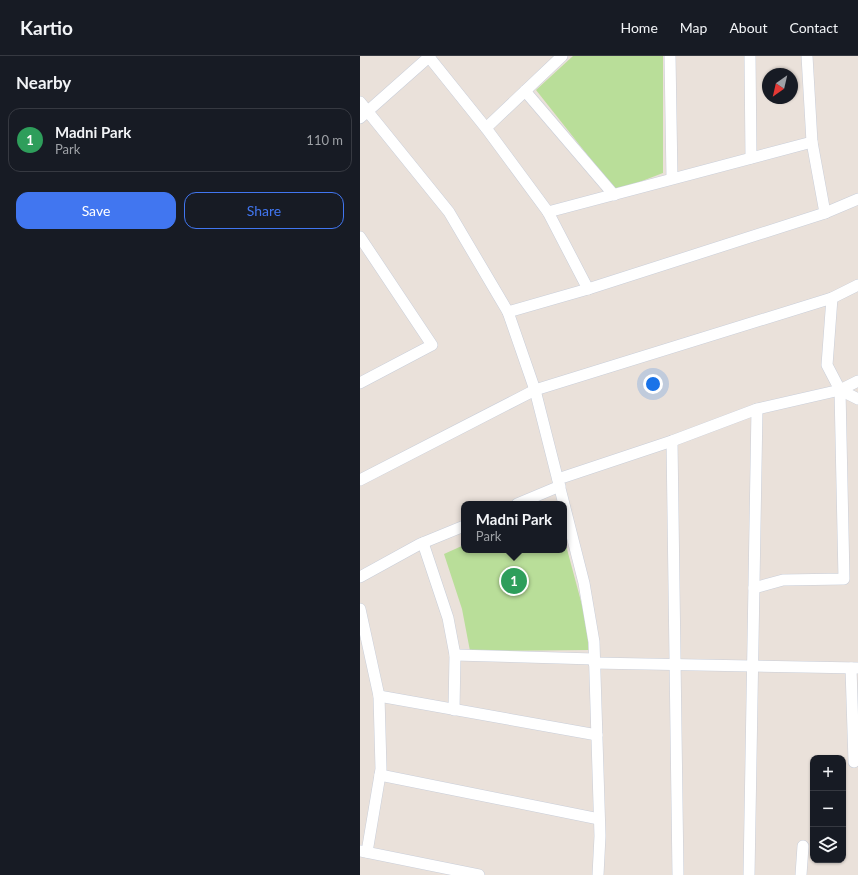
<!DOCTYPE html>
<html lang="en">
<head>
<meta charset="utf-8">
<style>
  :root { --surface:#171b24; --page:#242831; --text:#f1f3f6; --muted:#9ea1a6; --line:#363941; --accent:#4176f0 }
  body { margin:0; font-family:Lato,sans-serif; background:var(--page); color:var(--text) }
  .controls { position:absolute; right:12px; bottom:12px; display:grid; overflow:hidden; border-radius:8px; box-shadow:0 1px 3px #0004 }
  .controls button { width:36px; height:36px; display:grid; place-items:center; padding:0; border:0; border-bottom:1px solid var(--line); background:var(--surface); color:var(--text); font:20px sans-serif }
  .compass { position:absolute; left:402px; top:12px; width:36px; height:36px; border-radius:50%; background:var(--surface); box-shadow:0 1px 3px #0004; rotate:214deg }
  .you { position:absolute; left:293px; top:328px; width:14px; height:14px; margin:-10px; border:3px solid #fff; border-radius:50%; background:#1a73e8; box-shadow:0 0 0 6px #1a73e833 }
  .badge { display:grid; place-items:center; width:26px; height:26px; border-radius:50%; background:var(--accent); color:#fff; font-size:13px; font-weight:700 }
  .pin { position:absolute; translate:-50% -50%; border:2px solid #fff; box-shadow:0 1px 4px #0006 }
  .popup { position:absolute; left:101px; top:445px; width:106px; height:52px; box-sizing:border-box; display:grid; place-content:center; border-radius:8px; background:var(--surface); filter:drop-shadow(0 1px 3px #0005); font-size:13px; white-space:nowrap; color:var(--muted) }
  .popup b { font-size:15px; color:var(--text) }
  .popup::after { content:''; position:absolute; left:50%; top:100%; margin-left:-8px; border:8px solid transparent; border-top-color:var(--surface) }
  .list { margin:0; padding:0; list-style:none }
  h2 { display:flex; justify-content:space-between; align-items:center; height:52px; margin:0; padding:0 16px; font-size:17px }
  h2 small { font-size:13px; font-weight:400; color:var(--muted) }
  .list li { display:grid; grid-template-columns:26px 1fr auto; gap:12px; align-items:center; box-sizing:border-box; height:64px; margin:0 8px 8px; padding:0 8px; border:1px solid var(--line); border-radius:12px }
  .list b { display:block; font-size:15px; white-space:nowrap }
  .list p { margin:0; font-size:13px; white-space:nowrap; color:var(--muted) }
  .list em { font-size:13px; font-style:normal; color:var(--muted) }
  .actions { display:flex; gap:8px; padding:12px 16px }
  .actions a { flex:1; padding:9px 0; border:1px solid var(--accent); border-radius:12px; text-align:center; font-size:14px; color:var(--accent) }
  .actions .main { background:var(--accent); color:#fff }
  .icon { flex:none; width:22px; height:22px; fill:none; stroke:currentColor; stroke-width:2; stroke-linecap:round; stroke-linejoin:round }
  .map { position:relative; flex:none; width:498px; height:819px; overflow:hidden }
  header { display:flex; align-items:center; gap:24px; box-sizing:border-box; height:56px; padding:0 20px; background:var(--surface); border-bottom:1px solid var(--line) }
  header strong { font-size:19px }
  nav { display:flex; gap:22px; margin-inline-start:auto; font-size:14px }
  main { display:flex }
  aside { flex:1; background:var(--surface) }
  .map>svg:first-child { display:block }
</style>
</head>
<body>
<header>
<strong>Kartio</strong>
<nav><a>Home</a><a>Map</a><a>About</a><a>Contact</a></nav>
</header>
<main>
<aside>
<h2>Nearby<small></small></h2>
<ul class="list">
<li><span class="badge" style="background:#2e9e5b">1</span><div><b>Madni Park</b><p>Park</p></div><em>110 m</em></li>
</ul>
<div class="actions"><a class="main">Save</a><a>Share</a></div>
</aside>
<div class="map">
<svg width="498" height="819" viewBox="0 0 498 819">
  <rect width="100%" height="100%" fill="#eae1da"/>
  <!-- green -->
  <g fill="#b9de99">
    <path d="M213,0H303V117L256,135L176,34Z"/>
    <path d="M204,482L226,564L229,594L110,595L102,553L84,498L104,489V494H204Z"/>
  </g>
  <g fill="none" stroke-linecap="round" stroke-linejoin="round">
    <defs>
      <g id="minor">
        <path d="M310,0L312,122"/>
        <path d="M390,0L391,102"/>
        <path d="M69,1L126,72L188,156L228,233"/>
        <path d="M165,35L254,139"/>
        <path d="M0,46L89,156L148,256L175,334L224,527L234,586L240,780L238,819"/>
        <path d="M0,62L70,0"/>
        <path d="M126,72L202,0"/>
        <path d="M188,156L452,86"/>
        <path d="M465,157L498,143"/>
        <path d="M0,181L72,289L0,327"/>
        <path d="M472,242L498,229"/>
        <path d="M148,256L228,233L465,157L452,86L447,0"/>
        <path d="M312,385L318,819"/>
        <path d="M198,423L312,385L397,353L480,334L498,325"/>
        <path d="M0,424L175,334L472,242L467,309L480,334L498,343"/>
        <path d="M157,448L200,430"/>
        <path d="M63,487L88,562L95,599L94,654"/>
        <path d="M0,521L60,488L104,470"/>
        <path d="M394,532L423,524L484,523L480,334"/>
        <path d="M0,553L19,640L21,713L7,796"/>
        <path d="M95,599L234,603"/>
        <path d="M234,607L498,612"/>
        <path d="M491,612L494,706"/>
        <path d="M19,640L237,679"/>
        <path d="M20,719L239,763"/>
        <path d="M0,795L119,819"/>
        <path d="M389,819L397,353"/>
        <path d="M441,819L443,790"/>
      </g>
    </defs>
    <!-- minor casing -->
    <use href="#minor" stroke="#c9ced9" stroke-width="12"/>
    <!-- minor -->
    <use href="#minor" stroke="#fff" stroke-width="11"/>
  </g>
</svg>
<div class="controls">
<button>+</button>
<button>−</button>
<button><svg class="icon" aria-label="layers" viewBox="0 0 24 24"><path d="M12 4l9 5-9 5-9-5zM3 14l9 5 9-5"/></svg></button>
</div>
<svg class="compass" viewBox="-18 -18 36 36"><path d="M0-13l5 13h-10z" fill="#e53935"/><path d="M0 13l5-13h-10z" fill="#9ea1a6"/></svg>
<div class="you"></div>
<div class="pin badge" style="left:154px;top:525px;background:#2e9e5b">1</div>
<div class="popup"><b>Madni Park</b>Park</div>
</div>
</main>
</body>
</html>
